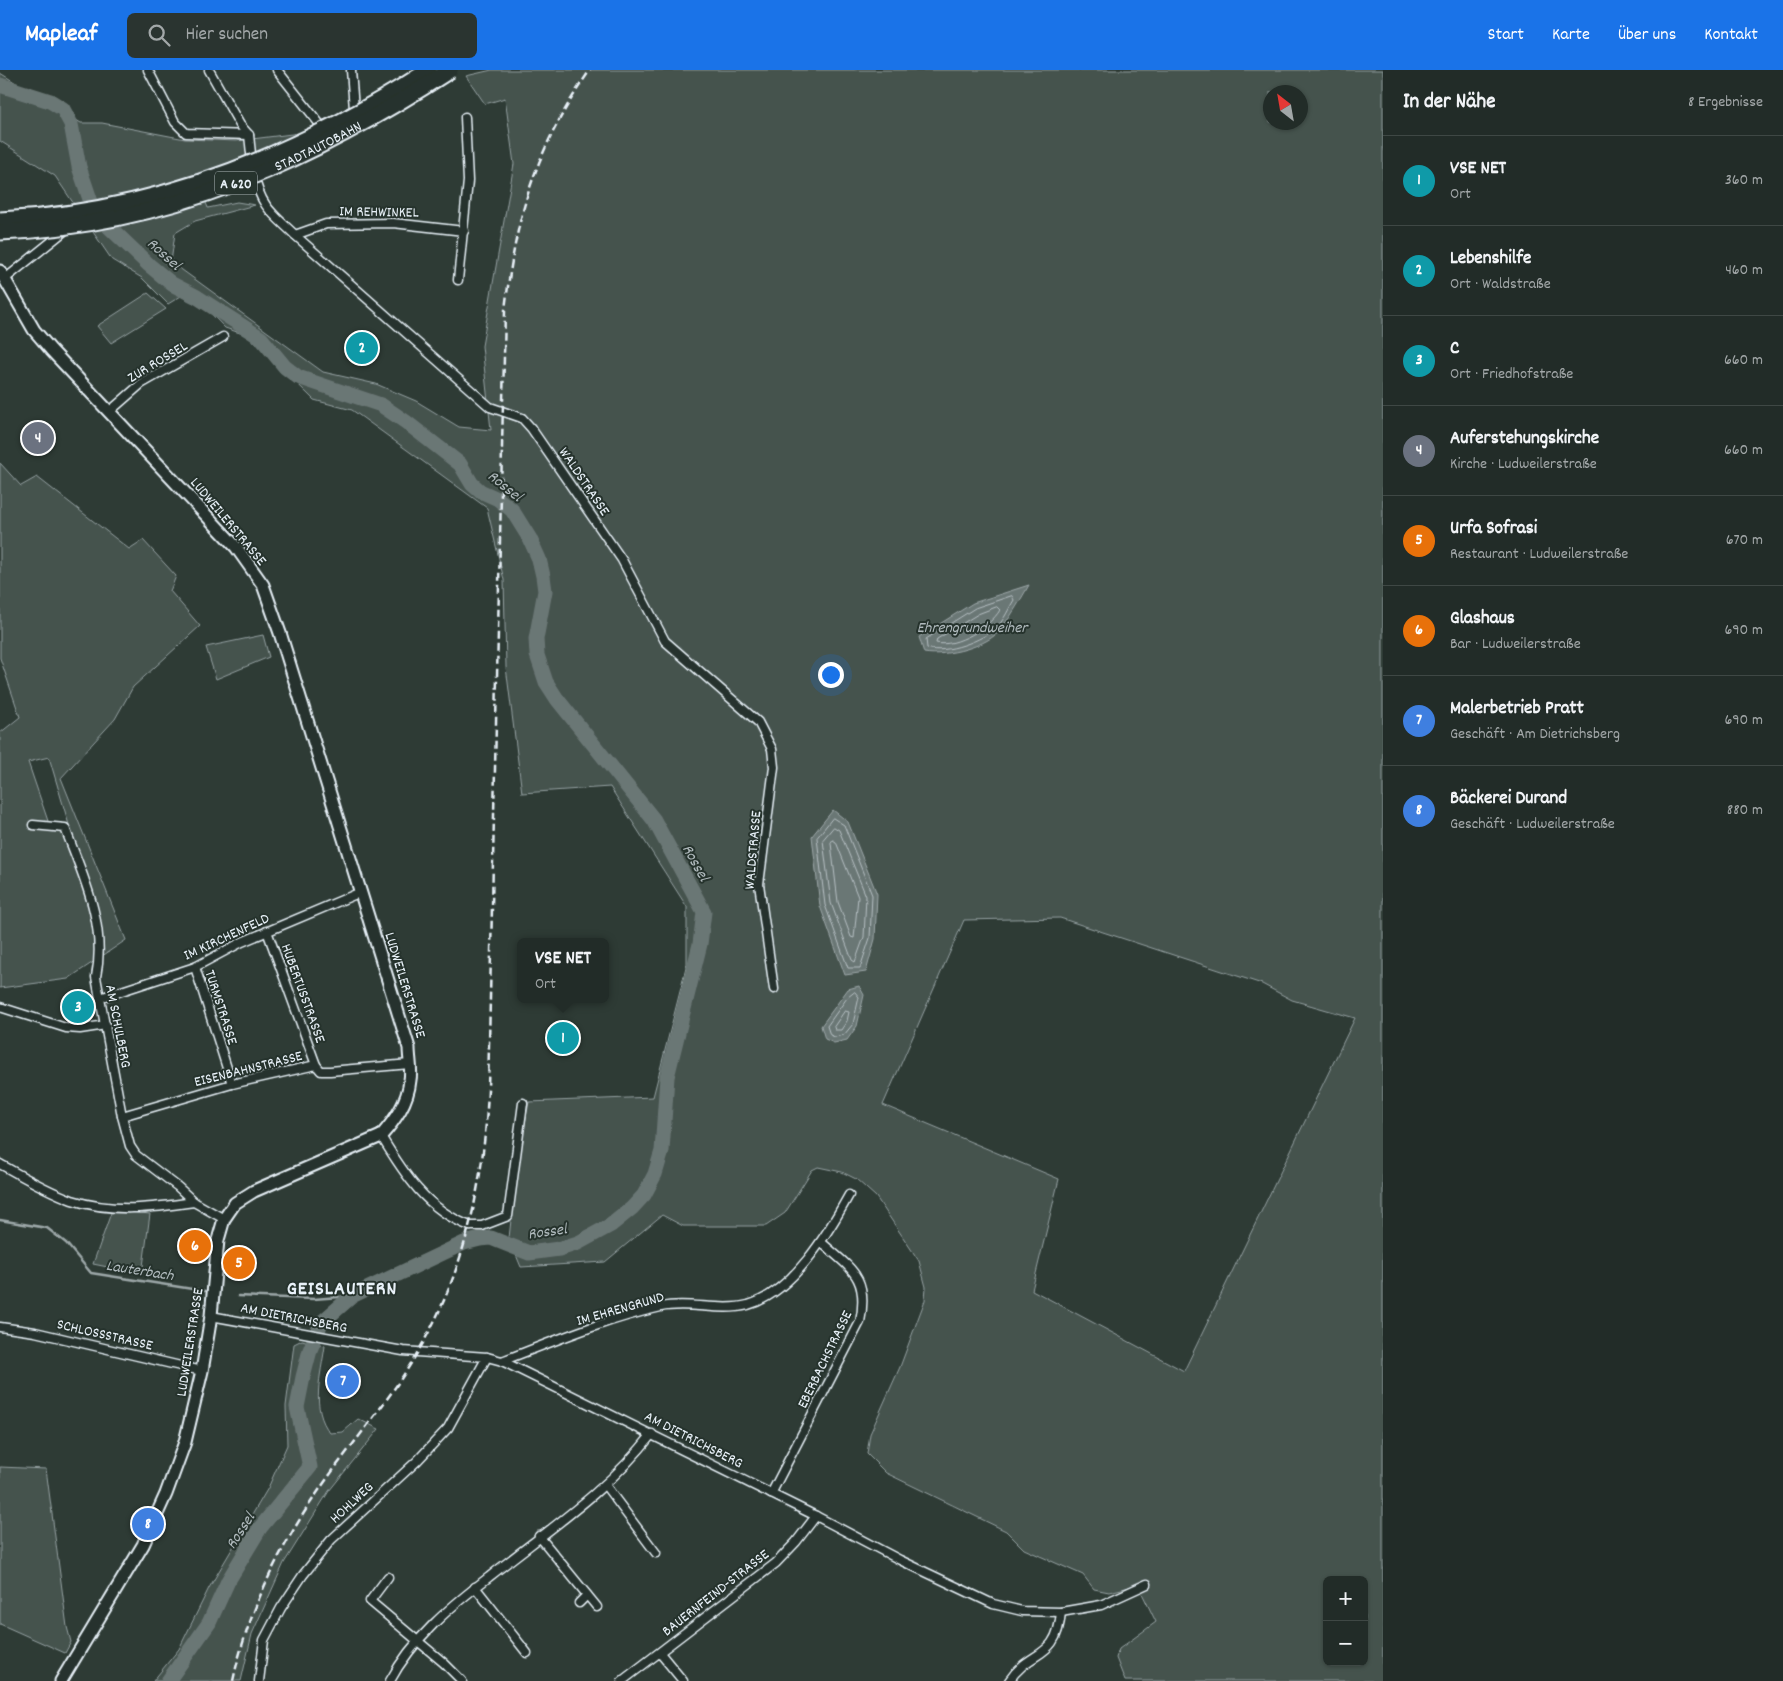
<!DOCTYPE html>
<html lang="de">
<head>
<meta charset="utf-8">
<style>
  :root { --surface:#222c28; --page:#2a3430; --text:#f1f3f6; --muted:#a2a7a8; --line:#3f4845; --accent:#1a73e8 }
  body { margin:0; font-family:Dekko,sans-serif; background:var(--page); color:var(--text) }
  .controls { position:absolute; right:15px; bottom:15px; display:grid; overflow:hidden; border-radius:8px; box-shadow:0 1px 4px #0004 }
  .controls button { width:45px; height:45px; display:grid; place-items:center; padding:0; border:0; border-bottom:1px solid var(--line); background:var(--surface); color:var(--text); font:25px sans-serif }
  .compass { position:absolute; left:1263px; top:15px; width:45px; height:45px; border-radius:50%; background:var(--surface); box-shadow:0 1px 4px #0004; rotate:329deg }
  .you { position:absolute; left:830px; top:604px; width:18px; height:18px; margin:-12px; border:4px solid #fff; border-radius:50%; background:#1a73e8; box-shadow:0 0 0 8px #1a73e833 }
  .badge { display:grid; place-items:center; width:32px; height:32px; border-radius:50%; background:var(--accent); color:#fff; font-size:16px; font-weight:700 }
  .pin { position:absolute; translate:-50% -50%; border:2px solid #fff; box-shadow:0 1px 5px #0006 }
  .popup { position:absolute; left:517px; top:868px; width:92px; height:65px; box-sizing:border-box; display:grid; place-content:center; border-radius:8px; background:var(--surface); filter:drop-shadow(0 1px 4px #0005); font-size:16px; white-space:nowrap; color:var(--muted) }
  .popup b { font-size:19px; color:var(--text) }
  .popup::after { content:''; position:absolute; left:50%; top:100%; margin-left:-10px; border:10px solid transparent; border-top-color:var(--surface) }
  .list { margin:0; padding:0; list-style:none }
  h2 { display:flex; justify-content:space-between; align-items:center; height:65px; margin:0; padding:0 20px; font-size:21px }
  h2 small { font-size:16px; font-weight:400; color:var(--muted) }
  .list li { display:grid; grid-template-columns:32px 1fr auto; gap:15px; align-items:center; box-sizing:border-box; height:90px; padding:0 20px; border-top:1px solid var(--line) }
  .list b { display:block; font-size:19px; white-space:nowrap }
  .list p { margin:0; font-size:16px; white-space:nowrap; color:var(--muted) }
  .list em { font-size:16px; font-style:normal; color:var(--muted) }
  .icon { flex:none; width:28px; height:28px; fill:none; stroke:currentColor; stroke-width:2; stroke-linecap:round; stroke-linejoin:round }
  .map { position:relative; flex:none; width:1383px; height:1611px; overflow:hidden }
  header { display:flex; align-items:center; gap:30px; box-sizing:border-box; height:70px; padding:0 25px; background:var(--accent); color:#fff }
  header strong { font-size:24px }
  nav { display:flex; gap:28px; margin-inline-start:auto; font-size:18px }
  .search { width:350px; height:45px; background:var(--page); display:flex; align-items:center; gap:12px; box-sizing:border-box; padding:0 18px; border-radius:8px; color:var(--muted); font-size:19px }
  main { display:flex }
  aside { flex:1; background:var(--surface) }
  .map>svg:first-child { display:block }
</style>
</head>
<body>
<header>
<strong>Mapleaf</strong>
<div class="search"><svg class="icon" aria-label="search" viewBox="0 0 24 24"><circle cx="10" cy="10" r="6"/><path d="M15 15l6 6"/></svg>Hier suchen</div>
<nav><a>Start</a><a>Karte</a><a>Über uns</a><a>Kontakt</a></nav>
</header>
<main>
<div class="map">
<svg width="1383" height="1611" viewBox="0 0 1383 1611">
  <rect width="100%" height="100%" fill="#2e3b35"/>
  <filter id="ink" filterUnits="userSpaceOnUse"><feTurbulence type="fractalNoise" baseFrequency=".02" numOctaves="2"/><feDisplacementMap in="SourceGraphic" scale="10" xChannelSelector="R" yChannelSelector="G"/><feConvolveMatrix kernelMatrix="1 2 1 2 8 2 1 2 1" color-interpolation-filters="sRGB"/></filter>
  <g filter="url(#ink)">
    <!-- green -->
    <g fill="#45524e" stroke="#96a2a3" fill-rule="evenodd">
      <path d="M492,0H1383V1611H1125L1116,1588L1119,1579L1156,1552L1138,1515L1109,1522L1094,1519L1083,1505L1024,1479L1006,1461L886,1403L867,1384L870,1364L900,1297L925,1230L926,1217L919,1191L876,1127L856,1109L842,1102L818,1097L812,1100L785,1143L766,1156H683L662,1145L605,1192L521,1197L509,1168L517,1096L529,1032L653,1027L687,894V837L610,717L522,723L506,597L504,510L487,438L352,340L314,330L249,266L225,258L195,227L186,223L168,234L142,208L112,190L55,106L0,71V3L81,53H102L185,69L236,71L308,62L196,107L208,138L237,132L255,135L195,151L175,163L171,192L323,302L376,314L416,331L459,357L491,360L482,276L514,94L505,28L485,34L466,6ZM1270,22H1300V52H1270ZM1060,848L1262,914L1292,930L1355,948L1184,1301L1032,1220L1059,1109L883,1035L964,850ZM1327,1510H1364V1592H1327Z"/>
      <path d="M148,223L166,239L111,273L97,256Z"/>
      <path d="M0,393L21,416L37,407L129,479L143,470L176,506L170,521L200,556L133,617L115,649L61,708L126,870L68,909L0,918V663L20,647L0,588ZM49,687L69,755L49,754L28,692Z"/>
      <path d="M263,565L269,587L216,609L206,577Z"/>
      <path d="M112,1140L150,1144L142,1204L93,1194Z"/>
      <path d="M302,1270L325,1276C321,1305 310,1338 330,1363L343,1362L358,1349L379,1359L329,1421L284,1493L252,1564L241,1611H153L179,1579L209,1518L268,1418L287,1375L286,1336L294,1274Z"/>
      <path d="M0,1397L46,1399L67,1557L71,1572L65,1583L0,1554Z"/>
    </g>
    <!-- water -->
    <g fill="#6b7775" stroke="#9da8a9">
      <path d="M1029,515C1021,529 1012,545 1002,558C988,577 946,587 924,583L919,567L973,533Z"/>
      <path d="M833,740L848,752L877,824L875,869L866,902L845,905L820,836L812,766Z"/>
      <path d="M859,916L864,925L857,956L847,970L834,973L825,969L821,956L848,919Z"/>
    </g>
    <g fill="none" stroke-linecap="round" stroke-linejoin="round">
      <!-- shore -->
      <g stroke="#b6c0c4" stroke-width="1">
        <path d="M1012,526L1014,530C1009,538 1004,550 997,557C984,570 945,585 927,578L926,569L975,538Z"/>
        <path d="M997,537L1000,540C990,557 956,578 936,573L937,569L978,544Z"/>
        <path d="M833,748L844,755L872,825L870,868L860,898H848L825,835L817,768Z"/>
        <path d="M834,757L839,760L866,826L864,867L855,892L852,890L831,833L823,770Z"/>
        <path d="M833,770L836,772L858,827L854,868L851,867L838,832L831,773Z"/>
        <path d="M855,922L859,927L853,954L844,965L835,967L830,965L827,956L847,928Z"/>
        <path d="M845,941L849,942L847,951L841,960H835L834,957Z"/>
      </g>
      <!-- stream -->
      <g stroke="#9da8a9" stroke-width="2.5">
        <path d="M0,1150L47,1158L66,1173L91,1203L205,1221"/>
        <path d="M238,1226L314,1229L352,1226"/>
      </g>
      <!-- river -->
      <path stroke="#6b7775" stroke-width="15" d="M0,15L50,31L63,39L71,54L79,97L93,138L106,154L149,195L172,214L197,227L261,268L285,297L298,307L381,335L406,352L460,394L472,414L480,421L498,429L512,440L530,469L539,489L543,506L545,521L536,569L537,585L546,612L557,629L654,750L704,842L700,874L667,1007L662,1081L655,1104L644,1125L632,1138L611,1155L578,1173L559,1179L529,1183L491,1168L480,1169L464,1173L352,1226L321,1253L310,1280L303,1307L297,1337L310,1397L260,1458L228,1511L209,1553L168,1611"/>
      <defs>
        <g id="minor">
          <path d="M148,0L175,52L186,63L249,65"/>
          <path d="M209,0L240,55L249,65L252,93"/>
          <path d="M277,0L322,57L327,54"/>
          <path d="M348,43L354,39L351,0"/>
          <path d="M254,105C261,137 272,143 295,165L490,337L522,348L531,358L622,490L665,571L758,652L772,679L774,697L759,814L774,919"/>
          <path d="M295,165L326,154L393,153L464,161"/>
          <path d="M5,209L67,159"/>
          <path d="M458,210L468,111L465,47"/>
          <path d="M109,342L141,314L223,267"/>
          <path d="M33,755L65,758C83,806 107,855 96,907L122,1046L130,1076L136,1085L178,1117L194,1132L224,1149"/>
          <path d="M267,861L316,995"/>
          <path d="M195,897L232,1014"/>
          <path d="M100,928L195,897L242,872L361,822"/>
          <path d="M0,937L66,958L80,959L106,955"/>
          <path d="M122,1046L232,1014L316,995L321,1001H330L410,994"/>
          <path d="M381,1066C404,1104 427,1140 470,1156"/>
          <path d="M0,1094C23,1107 47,1121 72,1130C112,1143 154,1138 194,1132"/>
          <path d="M471,1156H482L508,1146L523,1033"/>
          <path d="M211,1246L403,1281L487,1287L502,1291L816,1446L900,1490L993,1534L1022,1541L1061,1542L1101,1535L1147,1514"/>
          <path d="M0,1257L35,1262L202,1301"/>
          <path d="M502,1291C554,1271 607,1249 661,1237C688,1231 720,1242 748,1235C793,1222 828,1163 849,1125"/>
          <path d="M605,1415L656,1483"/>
          <path d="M771,1424L860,1252C869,1208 853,1200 822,1173"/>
          <path d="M539,1466L597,1537"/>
          <path d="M388,1507L370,1531L444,1593L462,1611"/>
          <path d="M475,1517L527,1583"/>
          <path d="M579,1533L587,1525"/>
          <path d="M660,1583L683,1611"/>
          <path d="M259,1611L264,1570L281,1538L303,1505L331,1470L417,1391L448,1358L487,1287"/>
          <path d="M390,1611C413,1568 451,1536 489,1507C545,1462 608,1421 652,1364"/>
          <path d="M622,1611L776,1493L796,1472L816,1446"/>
          <path d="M1009,1611C1031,1578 1057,1591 1061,1542"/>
        </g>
        <path id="secondary" d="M0,201L34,260L51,280L236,477L263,515L280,563L409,978C409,988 412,1000 410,1010C408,1032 395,1050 381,1066L254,1121L235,1133L224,1149L218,1170L211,1246L202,1301L185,1372L166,1424L143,1475L61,1611"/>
      </defs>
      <!-- minor casing -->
      <use href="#minor" stroke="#e8f1f8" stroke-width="11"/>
      <!-- secondary casing -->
      <use href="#secondary" stroke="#e8f1f8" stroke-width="15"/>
      <!-- minor -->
      <use href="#minor" stroke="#26332d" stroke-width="8"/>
      <!-- secondary -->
      <use href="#secondary" stroke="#26332d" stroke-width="11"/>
      <!-- rail -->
      <path stroke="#e8f1f8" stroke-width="2.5" stroke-dasharray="8 4" stroke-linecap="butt" d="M233,1611C248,1540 282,1472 324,1413C353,1372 387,1333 413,1290C464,1207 484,1116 488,1020L505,240C516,145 535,80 590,0"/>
      <defs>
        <g id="motorway-bridge">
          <path d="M0,150C155,143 300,83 429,0"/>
          <path id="s1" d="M0,162C168,156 312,90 450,0"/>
        </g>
      </defs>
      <!-- motorway-bridge casing -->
      <use href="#motorway-bridge" stroke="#e8f1f8" stroke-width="19" stroke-linecap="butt"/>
      <!-- motorway-bridge -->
      <use href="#motorway-bridge" stroke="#26332d" stroke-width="15"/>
    </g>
  </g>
  <g text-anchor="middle" stroke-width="4" stroke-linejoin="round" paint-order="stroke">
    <!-- shield labels -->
    <rect fill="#26332d" stroke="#aeb8bb" stroke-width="1" x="215" y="101.5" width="42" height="23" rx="4"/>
    <g font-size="14" font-weight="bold" fill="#e8f1f8">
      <text x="236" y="118">A 620</text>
    </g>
    <!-- street labels -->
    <g font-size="15" fill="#e8f1f8" stroke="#26332d">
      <text dy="5" stroke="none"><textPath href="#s1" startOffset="332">STADTAUTOBAHN</textPath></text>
      <text transform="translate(379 141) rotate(1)" y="5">IM REHWINKEL</text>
      <text transform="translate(157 291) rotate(-31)" y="5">ZUR ROSSEL</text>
      <text transform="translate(585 411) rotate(56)" y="5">WALDSTRASSE</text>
      <text transform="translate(229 451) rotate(50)" y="5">LUDWEILERSTRASSE</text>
      <text transform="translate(752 780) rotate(-85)" y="5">WALDSTRASSE</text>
      <text transform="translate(226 866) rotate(-25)" y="5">IM KIRCHENFELD</text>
      <text transform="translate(406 915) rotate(73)" y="5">LUDWEILERSTRASSE</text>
      <text transform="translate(304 923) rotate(70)" y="5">HUBERTUSSTRASSE</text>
      <text transform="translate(222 937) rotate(72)" y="5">TURMSTRASSE</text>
      <text transform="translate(119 956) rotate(79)" y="5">AM SCHULBERG</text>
      <text transform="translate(248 998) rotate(-14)" y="5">EISENBAHNSTRASSE</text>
      <text transform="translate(620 1238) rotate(-16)" y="5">IM EHRENGRUND</text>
      <text transform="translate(294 1247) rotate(11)" y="5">AM DIETRICHSBERG</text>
      <text transform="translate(105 1264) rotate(13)" y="5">SCHLOSSSTRASSE</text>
      <text transform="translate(189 1272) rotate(-81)" y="5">LUDWEILERSTRASSE</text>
      <text transform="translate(824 1289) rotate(-64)" y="5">EBERBACHSTRASSE</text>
      <text transform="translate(694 1369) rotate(27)" y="5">AM DIETRICHSBERG</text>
      <text transform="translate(351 1432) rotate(-43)" y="5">HOHLWEG</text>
      <text transform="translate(715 1522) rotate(-38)" y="5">BAUERNFEIND-STRASSE</text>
    </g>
    <!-- water labels -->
    <g font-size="16" font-style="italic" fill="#b0babd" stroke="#26332d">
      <text transform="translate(165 183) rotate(42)" y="6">Rossel</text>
      <text transform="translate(506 415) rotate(39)" y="6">Rossel</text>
      <text x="972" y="562">Ehrengrundweiher</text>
      <text transform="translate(697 792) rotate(61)" y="6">Rossel</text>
      <text transform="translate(547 1160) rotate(-8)" y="6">Rossel</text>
      <text transform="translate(140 1199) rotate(9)" y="6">Lauterbach</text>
      <text transform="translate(239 1460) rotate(-57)" y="6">Rossel</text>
    </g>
    <!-- district labels -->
    <g font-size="20" font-weight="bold" letter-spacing="1" fill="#e8f1f8" stroke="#26332d">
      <text x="342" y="1224">GEISLAUTERN</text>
    </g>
  </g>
</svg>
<div class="controls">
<button>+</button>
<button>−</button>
</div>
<svg class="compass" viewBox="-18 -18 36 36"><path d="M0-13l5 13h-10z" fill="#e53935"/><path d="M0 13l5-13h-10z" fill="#a2a7a8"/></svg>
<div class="you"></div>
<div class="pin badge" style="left:563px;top:968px;background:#0f9aa8">1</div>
<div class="popup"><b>VSE NET</b>Ort</div>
<div class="pin badge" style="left:362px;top:278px;background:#0f9aa8">2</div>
<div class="pin badge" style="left:78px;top:937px;background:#0f9aa8">3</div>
<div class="pin badge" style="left:38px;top:368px;background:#6b7280">4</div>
<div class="pin badge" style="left:239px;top:1193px;background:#e8710a">5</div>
<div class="pin badge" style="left:195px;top:1176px;background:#e8710a">6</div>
<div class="pin badge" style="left:343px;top:1311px;background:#3f7fe0">7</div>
<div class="pin badge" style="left:148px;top:1454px;background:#3f7fe0">8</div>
</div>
<aside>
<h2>In der Nähe<small>8 Ergebnisse</small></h2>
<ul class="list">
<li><span class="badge" style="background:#0f9aa8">1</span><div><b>VSE NET</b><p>Ort</p></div><em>360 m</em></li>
<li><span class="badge" style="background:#0f9aa8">2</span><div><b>Lebenshilfe</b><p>Ort · Waldstraße</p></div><em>460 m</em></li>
<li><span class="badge" style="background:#0f9aa8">3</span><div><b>C</b><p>Ort · Friedhofstraße</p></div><em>660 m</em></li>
<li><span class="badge" style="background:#6b7280">4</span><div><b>Auferstehungskirche</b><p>Kirche · Ludweilerstraße</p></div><em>660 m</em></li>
<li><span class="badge" style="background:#e8710a">5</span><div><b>Urfa Sofrasi</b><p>Restaurant · Ludweilerstraße</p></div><em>670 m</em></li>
<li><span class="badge" style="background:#e8710a">6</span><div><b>Glashaus</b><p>Bar · Ludweilerstraße</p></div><em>690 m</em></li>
<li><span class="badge" style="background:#3f7fe0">7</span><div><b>Malerbetrieb Pratt</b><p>Geschäft · Am Dietrichsberg</p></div><em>690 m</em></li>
<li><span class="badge" style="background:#3f7fe0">8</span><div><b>Bäckerei Durand</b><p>Geschäft · Ludweilerstraße</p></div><em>880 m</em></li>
</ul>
</aside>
</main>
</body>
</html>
